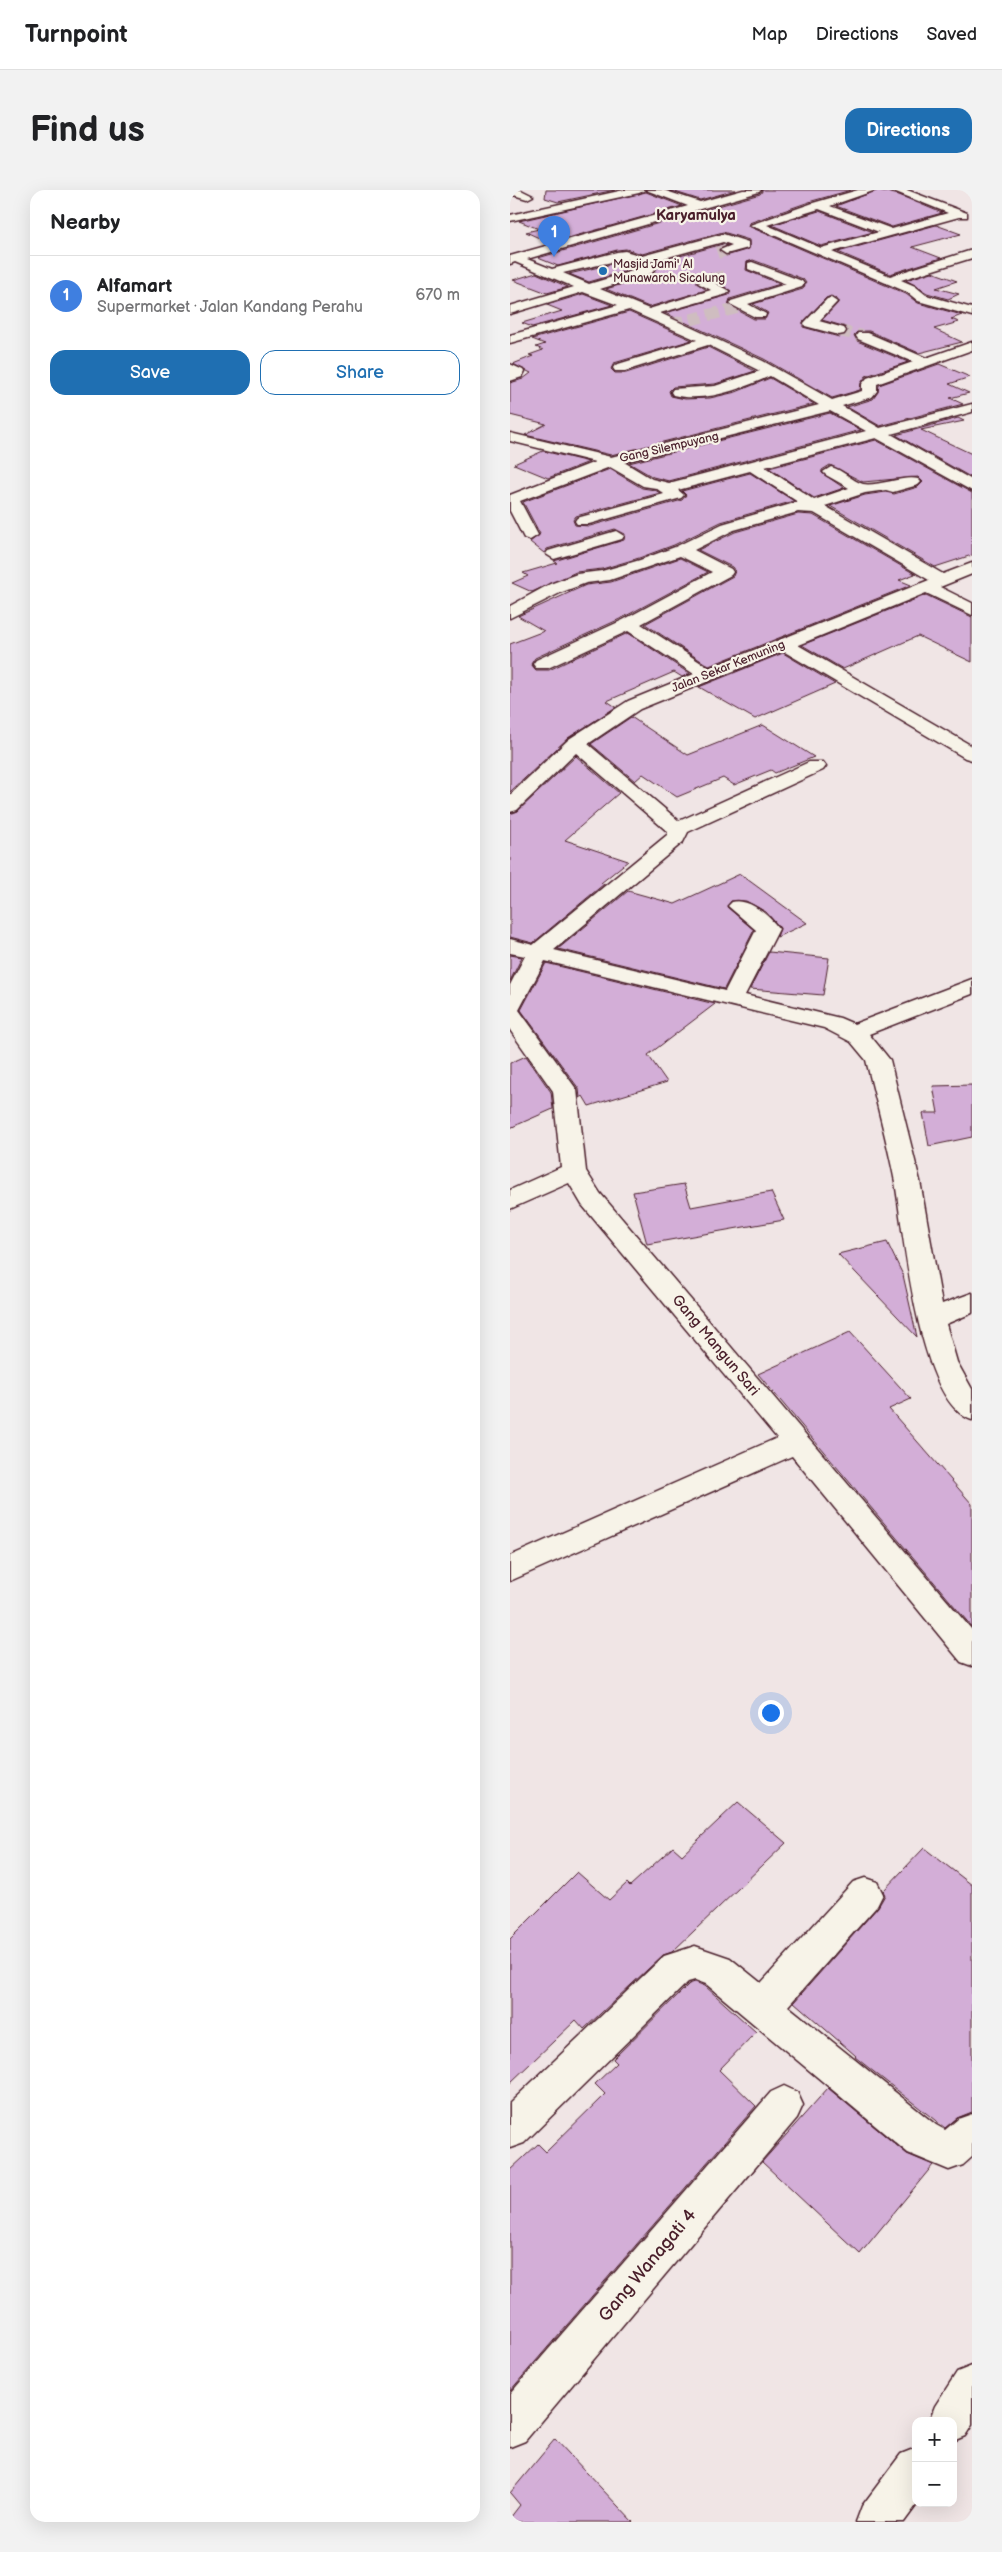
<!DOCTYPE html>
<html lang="en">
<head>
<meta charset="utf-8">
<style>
  :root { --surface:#fff; --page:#f2f2f2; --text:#202124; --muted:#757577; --line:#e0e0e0; --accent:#1f6fb2 }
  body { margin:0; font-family:"Balsamiq Sans",sans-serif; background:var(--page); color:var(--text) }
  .controls { position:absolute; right:15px; bottom:15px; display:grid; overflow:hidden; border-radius:10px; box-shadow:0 5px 20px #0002 }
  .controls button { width:45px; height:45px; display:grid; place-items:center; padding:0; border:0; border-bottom:1px solid var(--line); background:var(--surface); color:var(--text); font:25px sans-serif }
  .you { position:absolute; left:260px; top:1522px; width:18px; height:18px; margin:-12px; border:4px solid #fff; border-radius:50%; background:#1a73e8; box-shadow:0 0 0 8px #1a73e833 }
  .badge { display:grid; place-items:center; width:32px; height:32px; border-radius:50%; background:var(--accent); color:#fff; font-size:16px; font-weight:700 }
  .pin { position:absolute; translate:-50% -41px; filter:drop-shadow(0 1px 2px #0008) }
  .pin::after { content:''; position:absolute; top:26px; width:18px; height:15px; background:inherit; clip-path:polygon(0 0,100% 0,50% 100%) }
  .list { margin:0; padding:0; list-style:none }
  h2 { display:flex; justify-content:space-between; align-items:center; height:65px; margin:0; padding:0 20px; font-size:21px }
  h2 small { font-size:16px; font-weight:400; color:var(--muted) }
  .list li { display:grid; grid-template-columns:32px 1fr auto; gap:15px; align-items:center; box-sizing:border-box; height:80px; padding:0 20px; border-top:1px solid var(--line) }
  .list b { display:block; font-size:19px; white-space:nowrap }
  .list p { margin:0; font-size:16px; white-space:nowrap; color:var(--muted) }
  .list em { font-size:16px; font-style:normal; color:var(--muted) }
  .actions { display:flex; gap:10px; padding:15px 20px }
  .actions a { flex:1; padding:11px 0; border:1px solid var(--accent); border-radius:15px; text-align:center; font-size:18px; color:var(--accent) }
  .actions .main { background:var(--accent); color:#fff }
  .map { position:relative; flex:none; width:462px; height:2332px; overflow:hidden; border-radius:15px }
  header { display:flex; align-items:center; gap:30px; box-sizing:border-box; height:70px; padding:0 25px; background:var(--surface); border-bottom:1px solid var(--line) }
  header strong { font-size:24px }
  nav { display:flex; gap:28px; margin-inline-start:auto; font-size:18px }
  .intro { display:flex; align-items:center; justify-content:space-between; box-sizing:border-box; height:120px; padding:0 30px }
  h1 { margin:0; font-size:35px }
  .button { padding:12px 22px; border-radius:15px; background:var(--accent); color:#fff; font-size:18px; font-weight:700 }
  main { display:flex; gap:30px; padding:0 30px }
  aside { flex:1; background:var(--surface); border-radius:15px; box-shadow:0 5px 20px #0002 }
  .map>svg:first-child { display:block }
</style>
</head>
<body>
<header>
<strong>Turnpoint</strong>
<nav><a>Map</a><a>Directions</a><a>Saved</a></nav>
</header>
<div class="intro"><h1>Find us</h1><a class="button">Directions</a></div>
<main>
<aside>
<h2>Nearby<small></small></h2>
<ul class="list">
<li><span class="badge" style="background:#3f7fe0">1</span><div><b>Alfamart</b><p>Supermarket · Jalan Kandang Perahu</p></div><em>670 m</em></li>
</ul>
<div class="actions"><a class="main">Save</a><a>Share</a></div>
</aside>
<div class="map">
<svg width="462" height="2332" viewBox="0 0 462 2332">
  <rect width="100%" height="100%" fill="#f0e5e5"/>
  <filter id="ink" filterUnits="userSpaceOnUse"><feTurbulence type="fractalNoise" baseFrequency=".02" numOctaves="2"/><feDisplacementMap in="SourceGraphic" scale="10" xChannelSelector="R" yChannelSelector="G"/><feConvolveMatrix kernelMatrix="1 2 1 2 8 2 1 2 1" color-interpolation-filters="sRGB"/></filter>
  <g filter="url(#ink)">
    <!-- building -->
    <g fill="#d3aed7" stroke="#4a1f2b" fill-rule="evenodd">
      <path d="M36,0H105L48,12L35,8Z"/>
      <path d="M159,0H226L190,10Z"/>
      <path d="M253,0H341L302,11L239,33L238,36L396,104L408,113L452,125L441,129L449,132L424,139L452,152L409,163L359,141H348L344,145L347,151L398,172L356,186L351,193L350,200L322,208L254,169L155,123L219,105L221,101L208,93L212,89L208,84H199L186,92L196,100L139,117L96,99L143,85L147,78L141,74L213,54L217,55L208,60L216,66L239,59V50L213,42L132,64L116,59L107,60L48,76L28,68L250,4ZM243,70L293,89L296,93L293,99L243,114L258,123L255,129H244L218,115L220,109L270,94L236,80L237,72ZM321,106L328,110V113L312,130L336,137L338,142L334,146L329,147L293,137V132L316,108Z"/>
      <path d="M368,0L389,5L432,23L382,37L326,16Z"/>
      <path d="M136,2L172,16L40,53L16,42L29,39L9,31Z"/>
      <path d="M309,21L363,42L311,56L262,35Z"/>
      <path d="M426,35L451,44L402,57L431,68L380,84L328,62Z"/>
      <path d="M115,71L119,72V77L123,79L79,92L59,84Z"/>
      <path d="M422,82L447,91L426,98L449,104L438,109L417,103L396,90Z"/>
      <path d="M26,83L58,97L37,103L3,90Z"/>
      <path d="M73,104L102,115L22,137L12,133L52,121L37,115Z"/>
      <path d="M119,122L182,150L104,173L101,179L105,183H116L198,157L245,181L205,194L163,197L159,201L161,206L175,209L200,208L226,202L260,188L304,214L101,265L15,245L36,234L0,225V193L13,189L21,183L3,174L23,166L19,165L33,160L26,157L35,154L22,149Z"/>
      <path d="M429,174L460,187L439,194L459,203L440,208L453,214L370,236L337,217L363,209L368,202L369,195Z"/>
      <path d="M320,223L351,240L159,291L143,287L119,273Z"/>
      <path d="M448,228L454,231L411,240L462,264V288L386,245Z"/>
      <path d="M366,250L462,303V365L425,377L320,316L355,305L376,302L384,304L408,297L413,292L408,287L353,292L320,275L312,280V283L334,298L304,308L259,278Z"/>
      <path d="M33,261L79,272L38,288L4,274Z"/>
      <path d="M100,279L132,298L145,300L150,303L66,326L63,330L65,335L80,336L172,310L176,305L172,301L240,283L284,311L211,332L164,355L129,368L92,379L66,382L22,402L2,393L18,386L13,383L47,373L44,371L114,350L115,344L105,339L37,359L34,363L20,352L30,344L13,312Z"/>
      <path d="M288,324L303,325L405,384L389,390L401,395L199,476L135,434L223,386L225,381L222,377L188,360L225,342Z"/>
      <path d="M170,368L198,382L112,428L25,468L21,474L26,480H39L118,443L180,484L172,487L164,482L97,511L106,517L58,548L0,602V454L34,441L8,426L76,395L101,392Z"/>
      <path d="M416,405L462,427V472L408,446L333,479L292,455Z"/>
      <path d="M273,463L325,494L245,529L189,497Z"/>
      <path d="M121,527L178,565L253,535L304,567L265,583L261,580L224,595L213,588L167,607L133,584L125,591L81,554Z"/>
      <path d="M66,566L109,603L55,650L118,671L91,693L94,694L23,753L0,747V624L8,621Z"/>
      <path d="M230,684L297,733L267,747L270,738L256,722L236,711H221L217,717L244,740L214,799L48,759L118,701L165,714Z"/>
      <path d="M259,762L319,768L313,805L240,799Z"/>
      <path d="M0,765L12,767L0,791Z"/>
      <path d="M36,773L205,814L138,865L157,892L79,916L73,906L70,908L69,899L11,820Z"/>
      <path d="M16,866L41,902L43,919L0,938V873Z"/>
      <path d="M462,895V947L419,956L413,923H428L423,896Z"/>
      <path d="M174,994L181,1017L261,1002L274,1030L137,1054L123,1002Z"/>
      <path d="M377,1052L393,1085L407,1147L328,1064Z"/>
      <path d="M340,1142L401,1209L379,1219L462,1314V1437L248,1184Z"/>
      <path d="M228,1612L276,1653L162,1762L153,1765L74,1839L66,1830L0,1893V1749L67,1682L99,1710L117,1693L120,1696L163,1657L172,1665Z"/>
      <path d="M414,1658L462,1695V1922L447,1928L435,1938L345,1867L346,1866L284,1812L368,1717L375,1705L373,1701Z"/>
      <path d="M185,1792L195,1796L246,1842L209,1880L246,1916L0,2201V1980L28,1954L36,1962L95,1904L85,1894L107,1873L103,1869L179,1794Z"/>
      <path d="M318,1898L397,1964L423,1975L350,2064L252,1972Z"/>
      <path d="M45,2249L123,2332H0V2328L10,2315L0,2303Z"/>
    </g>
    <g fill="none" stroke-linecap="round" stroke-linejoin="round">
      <!-- minor-tunnel -->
      <g stroke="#cfbdc0" stroke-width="12" stroke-dasharray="12 6" stroke-linecap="butt">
        <path d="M207,63L216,60"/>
        <path d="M204,89L214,86"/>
        <path d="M163,134L231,117"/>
        <path d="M329,141L353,146"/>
      </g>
      <defs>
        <g id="minor">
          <path d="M0,0H11L23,6L17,9L0,4Z"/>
          <path d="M114,0H135L129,3L0,31V25Z"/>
          <path d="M136,0H153L190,12L233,0H251L249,2L17,69L42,79L107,62L115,61L132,66L213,44L238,52V58L216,64L210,60L222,55L213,52L136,73L145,78L142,83L90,99L139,119L201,100L188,93L200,86H208L210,89L205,93L219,101L217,104L150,123L253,171L322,210L352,201V194L357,188L403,172L348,149L346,146L348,143H358L416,168L462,152V160L367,194V201L362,207L332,216L370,238L462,214V222L381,244L462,290V301L366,248L255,277L304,310L339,298L316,285L313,282L321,277C333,280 342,291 353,294C366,297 395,285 408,289L411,292L408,295L383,302L376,300L355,303L315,316L433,384L462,373V384L430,397L462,413V425L416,403L288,455L462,556V570L455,568L273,461L130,519L78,554L169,631L299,572H313L316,576L313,580L178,642L173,652L44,760L215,801L246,740L218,716L222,712C238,707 260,726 269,739L235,805L330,828L344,834L462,789V804L359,844L380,870L410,991L432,1114L462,1103V1123L436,1134L447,1172L462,1199V1230C408,1213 394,1043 385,992C377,951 366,911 356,870L341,852L314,838L35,771L9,820L67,900L76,981L90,1003L462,1440V1476L451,1472L282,1266L0,1391V1366L267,1248L72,1015L59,993L0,1019V1000L51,977L43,901L0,840V795L15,766L0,763V749L23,755L157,645L158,642L66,563L7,620L0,622V605L59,549L118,511L184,484L118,441L38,478H26L23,474L26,470L113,430L202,382L170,366L100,390L76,393L52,402L0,428V416L40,394L67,384L92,381L130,370L165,357L212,334L288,312L240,281L168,300L174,305L171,308L79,334H67L65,331L67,328L154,304L146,298L133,296L100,277L10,311L28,345L20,350L14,348L0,321V305L85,272L0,251V243L101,267L309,215L260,186C231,199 195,213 163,205L161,202L163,199L205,196L250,181L198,155L115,181H105L103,178L105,175L187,150L119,120L0,153V145L108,115L73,102L0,124V116L64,97L5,72L0,74V66L178,16ZM115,69L121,70V76L129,79L79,94L53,83ZM320,221L356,241L159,293L142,289L114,272ZM288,322L304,323L419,390L199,478L131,434L221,385L223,382L221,379L184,360L224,340Z"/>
          <path d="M348,0H366L320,16L382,39L438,23L381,0H397L457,23V27H449L322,62L380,86L462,60V68L391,90L405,96L416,105L462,118V126L408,111L397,102L240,35L303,13ZM309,19L369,42L311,58L257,35Z"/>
          <path d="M242,72L292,91L294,94L292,97L238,114L256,124L255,127H245L220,114L221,111L276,94L238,79V73Z"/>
          <path d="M321,108L327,112L309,131L334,138L336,141L334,144L329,145L295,136L294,133L317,109Z"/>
          <path d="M0,174L15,181L12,187L0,191Z"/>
          <path d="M106,341L114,346L112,349L44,369L36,364L38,361Z"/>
          <path d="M355,1688L367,1692L373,1704L367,1716L278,1816L426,1935L435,1940L448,1929L462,1924V1967L453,1975L439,1980L398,1963L196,1794L185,1790L178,1792L14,1953L0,1958V1913L154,1766L185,1756L220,1768L251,1793L343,1692Z"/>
          <path d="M274,1896L287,1902L293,1915L287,1928L15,2251L0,2257V2204L261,1902Z"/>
          <path d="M462,2176V2235L455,2246L443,2251V2231H419L425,2216L447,2182Z"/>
          <path d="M406,2258V2313H408L394,2332H346L352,2316L391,2264Z"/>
        </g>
      </defs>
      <!-- minor casing -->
      <use href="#minor" stroke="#4a1f2b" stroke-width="3"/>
      <!-- minor -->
      <use href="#minor" fill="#f7f3e8" fill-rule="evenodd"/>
    </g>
  </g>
  <!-- markers -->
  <circle fill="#1f6fb2" stroke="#f7f3e8" stroke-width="2" cx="93" cy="81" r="5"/>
  <g text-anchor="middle" stroke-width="4.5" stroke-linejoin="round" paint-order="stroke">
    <!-- far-poi labels -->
    <g font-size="12" fill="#4a1f2b" stroke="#f7f3e8" text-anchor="start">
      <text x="103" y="78">Masjid Jami' Al<tspan x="103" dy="14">Munawaroh Sicalung</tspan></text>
    </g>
    <!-- far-street labels -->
    <g font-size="12" fill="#4a1f2b" stroke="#f7f3e8">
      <text transform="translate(159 257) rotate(-13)" y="4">Gang Silempuyang</text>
      <text transform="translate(218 476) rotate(-22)" y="4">Jalan Sekar Kemuning</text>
    </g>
    <!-- far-quarter labels -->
    <g font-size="15" font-weight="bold" fill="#4a1f2b" stroke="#f7f3e8">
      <text x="186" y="30">Karyamulya</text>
    </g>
    <!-- street labels -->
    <g font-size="15" fill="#4a1f2b" stroke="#f7f3e8">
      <text transform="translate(206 1155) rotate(50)" y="5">Gang Mangun Sari</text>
    </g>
    <!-- near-street labels -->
    <g font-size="18" fill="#4a1f2b" stroke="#f7f3e8">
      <text transform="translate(137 2075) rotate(-50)" y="6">Gang Wanagati 4</text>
    </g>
  </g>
</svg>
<div class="controls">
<button>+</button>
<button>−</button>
</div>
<div class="you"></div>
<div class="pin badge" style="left:44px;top:67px;background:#3f7fe0">1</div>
</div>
</main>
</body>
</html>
